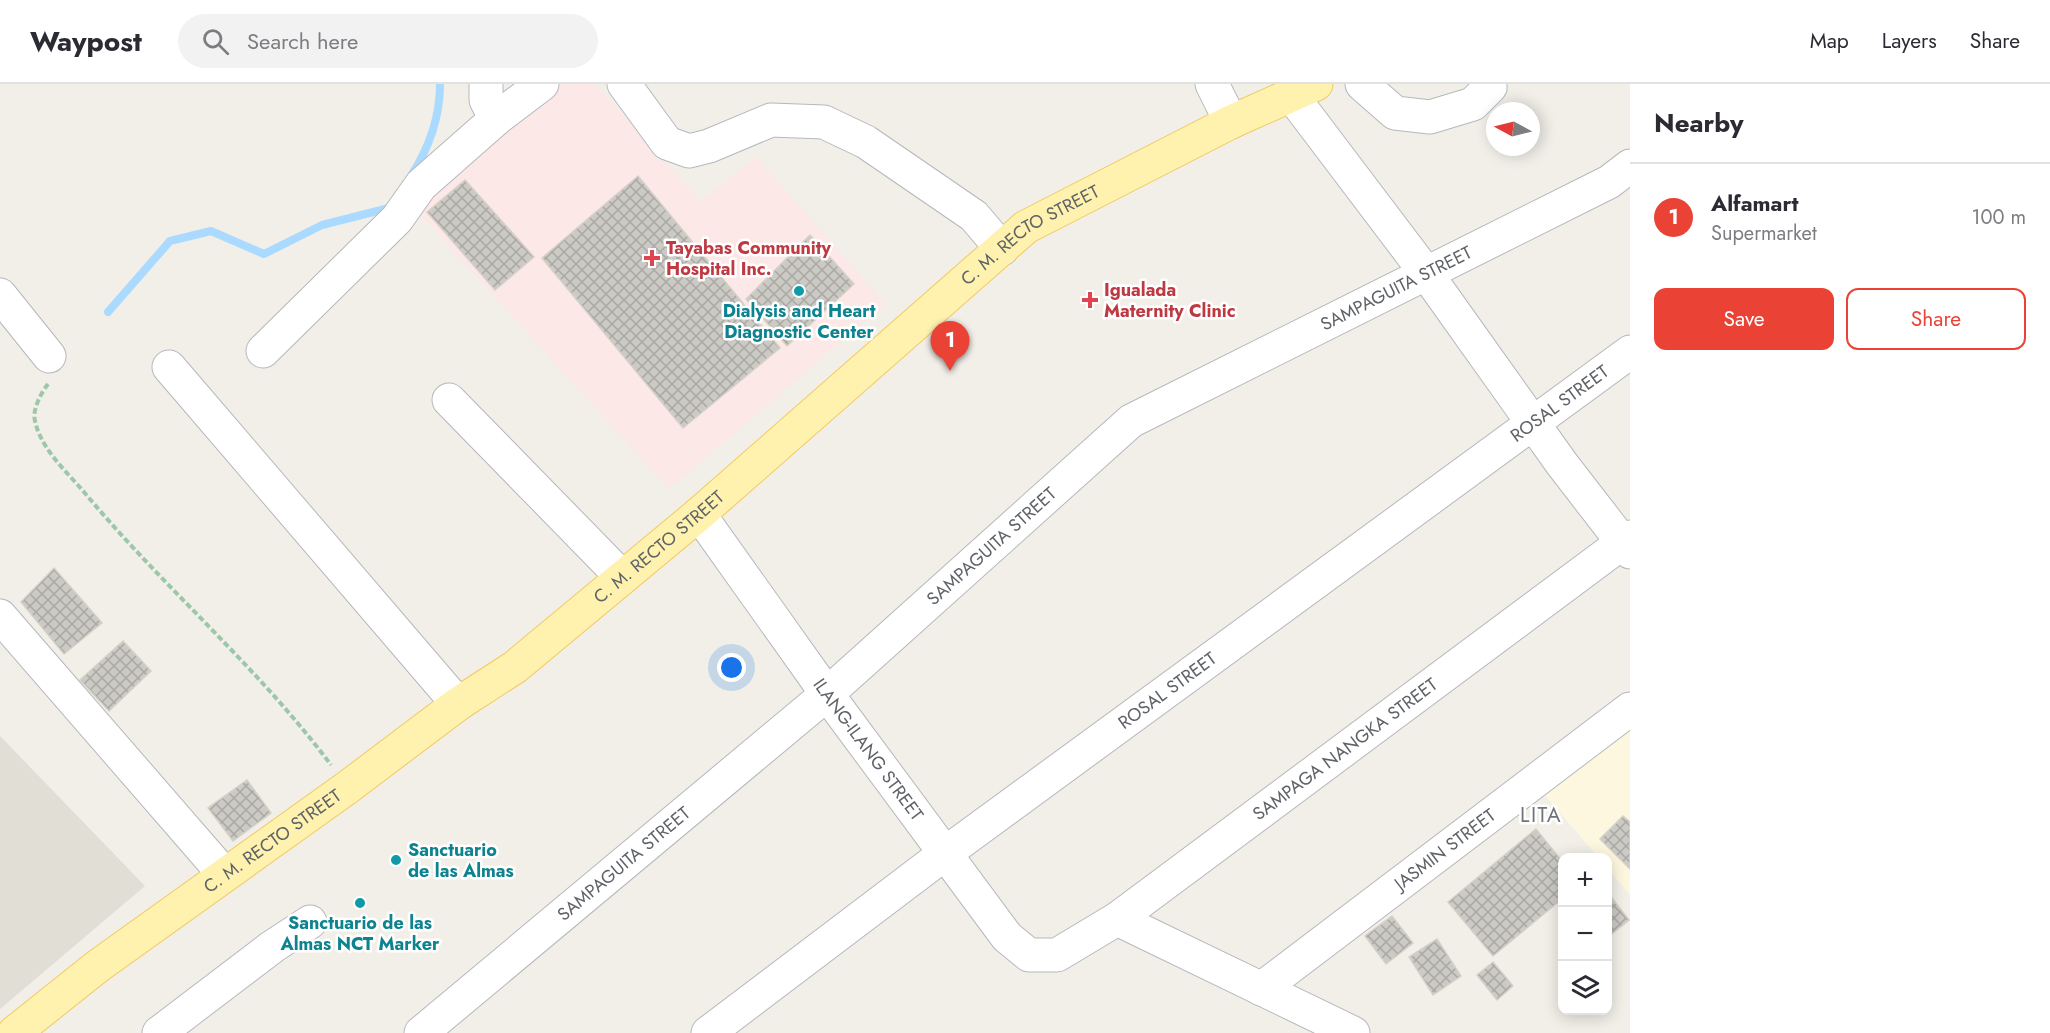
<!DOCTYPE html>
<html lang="en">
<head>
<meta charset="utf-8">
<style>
  :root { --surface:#fff; --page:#f2f2f3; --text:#2b2b33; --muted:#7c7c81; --line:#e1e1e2; --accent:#ea4335 }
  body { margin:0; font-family:Jost,sans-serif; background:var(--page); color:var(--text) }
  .controls { position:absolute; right:18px; bottom:18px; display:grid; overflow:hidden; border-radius:12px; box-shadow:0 3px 15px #0003 }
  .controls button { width:54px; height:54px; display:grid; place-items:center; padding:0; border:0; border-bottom:2px solid var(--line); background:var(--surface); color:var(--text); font:30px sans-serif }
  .compass { position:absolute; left:1486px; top:18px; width:54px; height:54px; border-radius:50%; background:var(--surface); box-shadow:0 3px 15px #0003; rotate:277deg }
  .you { position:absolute; left:732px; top:584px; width:21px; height:21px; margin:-15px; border:4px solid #fff; border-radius:50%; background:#1a73e8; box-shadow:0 0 0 9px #1a73e833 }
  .badge { display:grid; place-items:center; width:39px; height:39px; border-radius:50%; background:var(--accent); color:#fff; font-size:20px; font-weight:700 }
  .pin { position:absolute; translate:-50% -50px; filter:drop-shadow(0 2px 3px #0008) }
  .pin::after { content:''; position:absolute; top:32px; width:21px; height:18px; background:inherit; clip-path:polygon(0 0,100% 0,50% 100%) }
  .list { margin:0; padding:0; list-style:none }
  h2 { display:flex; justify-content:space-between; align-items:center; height:78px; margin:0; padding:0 24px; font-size:26px }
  h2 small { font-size:20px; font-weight:400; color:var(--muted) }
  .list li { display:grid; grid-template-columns:39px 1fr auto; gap:18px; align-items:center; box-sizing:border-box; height:108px; padding:0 24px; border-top:2px solid var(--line) }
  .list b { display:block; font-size:22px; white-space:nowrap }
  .list p { margin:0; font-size:20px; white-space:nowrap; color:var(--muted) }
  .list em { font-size:20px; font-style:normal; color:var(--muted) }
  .actions { display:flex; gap:12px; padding:18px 24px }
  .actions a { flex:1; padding:14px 0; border:2px solid var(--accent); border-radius:12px; text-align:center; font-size:21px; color:var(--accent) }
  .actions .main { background:var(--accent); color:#fff }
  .icon { flex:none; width:33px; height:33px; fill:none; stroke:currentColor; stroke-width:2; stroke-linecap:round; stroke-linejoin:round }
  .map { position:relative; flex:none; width:1630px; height:949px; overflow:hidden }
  header { display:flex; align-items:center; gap:36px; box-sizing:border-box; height:84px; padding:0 30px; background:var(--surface); border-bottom:2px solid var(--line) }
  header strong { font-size:28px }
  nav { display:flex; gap:33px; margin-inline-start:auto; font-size:21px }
  .search { width:420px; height:54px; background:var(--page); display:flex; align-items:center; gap:15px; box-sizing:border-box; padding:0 21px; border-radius:33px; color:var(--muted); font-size:22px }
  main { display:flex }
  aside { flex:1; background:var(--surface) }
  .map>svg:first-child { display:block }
</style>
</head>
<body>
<header>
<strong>Waypost</strong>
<div class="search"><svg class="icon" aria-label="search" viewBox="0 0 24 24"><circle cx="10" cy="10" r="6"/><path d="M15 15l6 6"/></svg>Search here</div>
<nav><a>Map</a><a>Layers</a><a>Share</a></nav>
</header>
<main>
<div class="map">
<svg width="1630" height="949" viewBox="0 0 1630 949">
  <defs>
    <pattern id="building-cross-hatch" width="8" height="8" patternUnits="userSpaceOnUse" patternTransform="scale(1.5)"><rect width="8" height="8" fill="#cccac5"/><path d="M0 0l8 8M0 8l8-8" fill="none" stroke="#a9a8a4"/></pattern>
  </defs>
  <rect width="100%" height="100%" fill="#f1efe8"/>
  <!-- commercial -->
  <path fill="#fef7e0" d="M1630,638V811L1608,785V774L1598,773L1540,706Z"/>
  <!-- education -->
  <path fill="#e1ded6" d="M0,652L145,802L0,925Z"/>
  <!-- medical -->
  <path fill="#fce8e6" d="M563,0H595L701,117L756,73L885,220L669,405L417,127Z"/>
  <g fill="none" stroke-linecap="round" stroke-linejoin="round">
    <!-- stream -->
    <g stroke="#aadaff" stroke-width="8">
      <path d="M411,92C429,64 440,33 440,0"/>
      <path d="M108,228L170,157L211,147L264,170L322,141L389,124"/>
    </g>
  </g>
  <!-- building -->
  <g fill="url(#building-cross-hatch)" stroke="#d6d1c6" stroke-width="1.5">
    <path d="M638,92L780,264L683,344L542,174Z"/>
    <path d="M465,96L534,173L495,206L427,128Z"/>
    <path d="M810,151L854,200L787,262L746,215Z"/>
    <path d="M54,484L102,539L64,570L21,518Z"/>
    <path d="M123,557L151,587L109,627L80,596Z"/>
    <path d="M247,696L271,729L233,757L208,724Z"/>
    <path d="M1623,732L1630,738V785L1600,755Z"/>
    <path d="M1536,745L1562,777V815L1493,872L1448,818Z"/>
    <path d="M1608,809L1629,836L1608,853Z"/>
    <path d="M1392,832L1413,859L1386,880L1365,852Z"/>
    <path d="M1437,855L1461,892L1433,911L1409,873Z"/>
    <path d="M1493,878L1513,902L1497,916L1477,891Z"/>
  </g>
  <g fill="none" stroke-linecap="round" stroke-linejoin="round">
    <defs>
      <g id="minor">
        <path d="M486,0V16L496,35"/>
        <path d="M624,0L667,59L689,67L709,62L771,36L824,38L866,58L974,132L1002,165"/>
        <path d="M1212,0L1231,38"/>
        <path d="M1362,0L1395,29L1430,33L1473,20L1490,3L1489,0"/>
        <path d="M1292,12L1426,189L1562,380L1630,468"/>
        <path d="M0,211L49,272"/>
        <path d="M263,267L397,135L421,101L496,35L542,0"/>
        <path d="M169,283L458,620"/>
        <path d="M449,316L622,493"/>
        <path id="s1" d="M699,430L827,610L1007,853L1029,871H1057L1117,835L1630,453"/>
        <path d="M0,532L224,790"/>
        <path d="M1117,835L1353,949"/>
        <path id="s2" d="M1261,905L1630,625"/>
        <path d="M159,949L272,863L310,838"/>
        <path id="s3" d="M421,949L827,610L1131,337L1609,98L1630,82"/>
        <path id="s4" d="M708,949L947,768L1630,268"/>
      </g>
      <g id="major">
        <path id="s5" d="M14,949L98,882L348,703L458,620L515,583L699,430L1026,143L1231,38L1316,0"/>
      </g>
    </defs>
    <!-- minor casing -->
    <use href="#minor" stroke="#b5b8bc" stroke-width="35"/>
    <!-- major casing -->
    <use href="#major" stroke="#f2c960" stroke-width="35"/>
    <!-- path -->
    <path stroke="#9cc7a9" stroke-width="4" stroke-dasharray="6 3" stroke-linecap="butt" d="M48,300C41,309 32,326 35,337C41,365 66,387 84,408C162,502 257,582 331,681"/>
    <!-- minor -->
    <use href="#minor" stroke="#fff" stroke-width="33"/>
    <!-- major -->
    <use href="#major" stroke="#fff2af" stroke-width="33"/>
  </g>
  <!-- markers -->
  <g fill="#e0444e" stroke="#fff" stroke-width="2">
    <path d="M649 165h6v6h6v6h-6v6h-6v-6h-6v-6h6z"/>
    <path d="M1087 207h6v6h6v6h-6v6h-6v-6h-6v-6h6z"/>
  </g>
  <g fill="#0f9aa8" stroke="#fff" stroke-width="2">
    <circle cx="799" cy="207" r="6"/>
    <circle cx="396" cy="776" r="6"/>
    <circle cx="360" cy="819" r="6"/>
  </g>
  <g text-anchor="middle" stroke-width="5" stroke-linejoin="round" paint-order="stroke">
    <!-- street labels -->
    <g font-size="18" fill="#5f6368" stroke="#fff">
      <text dy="6" stroke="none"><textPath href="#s5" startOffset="1294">C. M. RECTO STREET</textPath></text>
      <text dy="6" stroke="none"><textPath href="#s3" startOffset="1234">SAMPAGUITA STREET</textPath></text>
      <text dy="6" stroke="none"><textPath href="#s4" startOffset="1059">ROSAL STREET</textPath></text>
      <text dy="6" stroke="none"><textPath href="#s5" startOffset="808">C. M. RECTO STREET</textPath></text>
      <text dy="6" stroke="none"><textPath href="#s3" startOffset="750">SAMPAGUITA STREET</textPath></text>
      <text dy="6" stroke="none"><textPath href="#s4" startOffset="573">ROSAL STREET</textPath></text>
      <text dy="6" stroke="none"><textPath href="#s1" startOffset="290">ILANG-ILANG STREET</textPath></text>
      <text dy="6" stroke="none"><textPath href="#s1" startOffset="934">SAMPAGA NANGKA STREET</textPath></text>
      <text dy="6" stroke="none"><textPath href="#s5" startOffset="322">C. M. RECTO STREET</textPath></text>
      <text dy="6" stroke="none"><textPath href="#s2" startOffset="231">JASMIN STREET</textPath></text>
      <text dy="6" stroke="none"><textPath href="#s3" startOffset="264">SAMPAGUITA STREET</textPath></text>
    </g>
    <!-- health labels -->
    <g font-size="18" font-weight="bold" fill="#be3a42" stroke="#fff" text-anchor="start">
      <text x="666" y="170">Tayabas Community<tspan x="666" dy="21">Hospital Inc.</tspan></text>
      <text x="1104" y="212">Igualada<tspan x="1104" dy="21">Maternity Clinic</tspan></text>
    </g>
    <!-- culture labels -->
    <g font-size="18" font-weight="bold" fill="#0d838f" stroke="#fff">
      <text x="799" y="233">Dialysis and Heart<tspan x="799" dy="21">Diagnostic Center</tspan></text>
      <text x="408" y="772" text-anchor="start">Sanctuario<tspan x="408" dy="21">de las Almas</tspan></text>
      <text x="360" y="845">Sanctuario de las<tspan x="360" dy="21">Almas NCT Marker</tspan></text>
    </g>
    <!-- quarter labels -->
    <g font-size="21" letter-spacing="1.5" fill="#70757a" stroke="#fff">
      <text x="1541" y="738">LITA</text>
    </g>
  </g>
</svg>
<div class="controls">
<button>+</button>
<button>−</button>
<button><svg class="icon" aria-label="layers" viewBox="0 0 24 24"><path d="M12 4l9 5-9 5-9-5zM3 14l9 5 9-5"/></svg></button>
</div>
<svg class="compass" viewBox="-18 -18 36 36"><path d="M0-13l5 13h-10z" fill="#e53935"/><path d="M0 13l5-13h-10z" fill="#7c7c81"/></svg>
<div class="you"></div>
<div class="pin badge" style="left:950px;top:287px">1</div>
</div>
<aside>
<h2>Nearby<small></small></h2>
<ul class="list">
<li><span class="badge">1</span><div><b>Alfamart</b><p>Supermarket</p></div><em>100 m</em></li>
</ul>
<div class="actions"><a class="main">Save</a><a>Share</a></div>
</aside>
</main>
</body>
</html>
